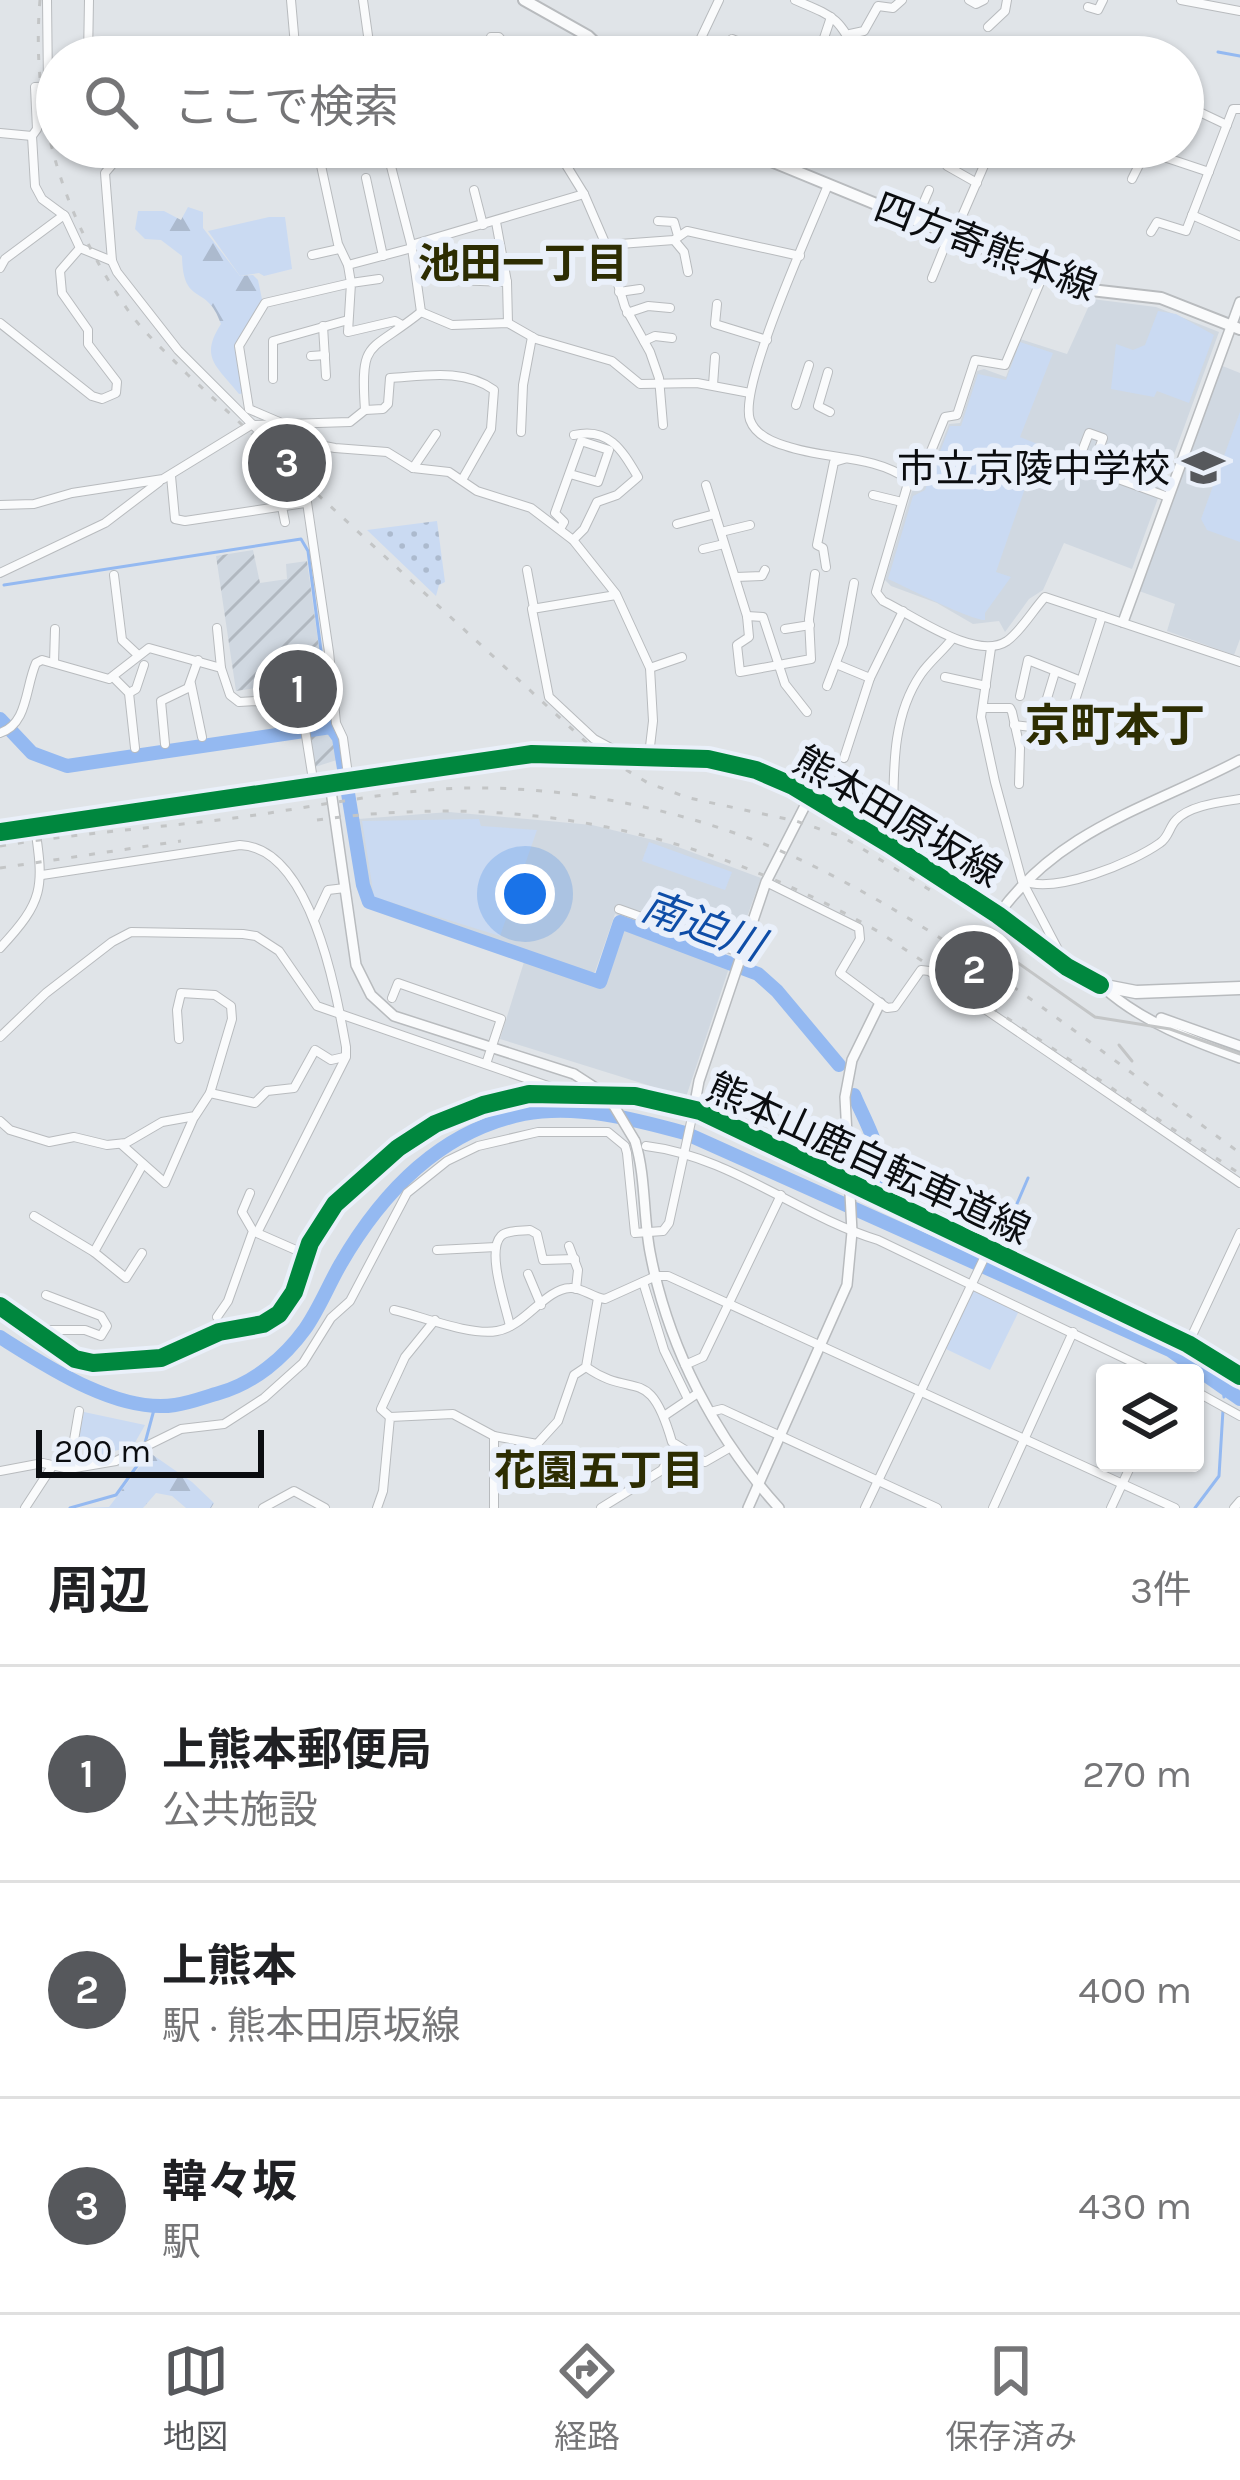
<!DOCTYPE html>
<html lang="ja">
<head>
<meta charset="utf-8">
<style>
  :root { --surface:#fff; --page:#f2f2f2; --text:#202124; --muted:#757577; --line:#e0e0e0; --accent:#56585c }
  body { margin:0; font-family:Karla,"Noto Sans JP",sans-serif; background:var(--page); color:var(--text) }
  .controls { position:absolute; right:36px; bottom:36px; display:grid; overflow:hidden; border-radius:12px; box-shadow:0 3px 9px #0004 }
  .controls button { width:108px; height:108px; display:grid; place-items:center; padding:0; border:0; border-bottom:3px solid var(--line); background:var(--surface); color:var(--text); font:60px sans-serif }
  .scale { position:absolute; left:36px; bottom:30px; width:228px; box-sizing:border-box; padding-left:12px; border:6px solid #0b0d10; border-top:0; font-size:33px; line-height:42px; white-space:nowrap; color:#0b0d10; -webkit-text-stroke:9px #eaf0fa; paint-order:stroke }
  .you { position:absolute; left:525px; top:894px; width:42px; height:42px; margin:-30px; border:9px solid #fff; border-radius:50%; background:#1a73e8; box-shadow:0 0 0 18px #1a73e833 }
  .badge { display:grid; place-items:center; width:78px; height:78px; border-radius:50%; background:var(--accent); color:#fff; font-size:39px; font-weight:700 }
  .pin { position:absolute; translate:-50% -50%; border:6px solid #fff; box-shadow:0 3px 12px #0006 }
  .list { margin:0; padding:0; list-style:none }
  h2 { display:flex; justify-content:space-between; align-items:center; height:156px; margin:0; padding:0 48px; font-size:51px }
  h2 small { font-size:39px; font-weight:400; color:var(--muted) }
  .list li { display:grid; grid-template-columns:78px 1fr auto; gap:36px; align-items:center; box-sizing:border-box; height:216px; padding:0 48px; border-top:3px solid var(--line) }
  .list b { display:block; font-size:45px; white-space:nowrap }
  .list p { margin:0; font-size:39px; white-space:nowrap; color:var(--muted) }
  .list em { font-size:39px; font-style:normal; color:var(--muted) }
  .icon { flex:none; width:66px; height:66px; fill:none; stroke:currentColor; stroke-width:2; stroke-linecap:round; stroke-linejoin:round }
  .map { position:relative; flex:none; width:1240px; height:1508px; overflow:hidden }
  .search { position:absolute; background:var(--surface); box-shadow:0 3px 9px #0004; left:36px; right:36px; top:36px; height:132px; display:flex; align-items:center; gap:30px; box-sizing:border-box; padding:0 42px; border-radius:66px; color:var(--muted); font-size:45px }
  .sheet { height:804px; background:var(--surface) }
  nav { display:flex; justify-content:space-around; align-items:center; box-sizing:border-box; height:168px; border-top:3px solid var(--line); background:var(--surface); font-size:33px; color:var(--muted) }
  nav a { display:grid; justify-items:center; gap:6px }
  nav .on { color:var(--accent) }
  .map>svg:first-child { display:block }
</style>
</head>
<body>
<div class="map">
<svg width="1240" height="1508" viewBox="0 0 1240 1508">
  <defs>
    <pattern id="industrial-furrows" width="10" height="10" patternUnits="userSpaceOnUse" patternTransform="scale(3)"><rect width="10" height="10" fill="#d0d8e1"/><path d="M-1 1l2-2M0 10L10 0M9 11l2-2" fill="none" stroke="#b1b8c0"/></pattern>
    <pattern id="grass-dots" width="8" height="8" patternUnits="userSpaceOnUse" patternTransform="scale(3)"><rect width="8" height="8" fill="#cadaf2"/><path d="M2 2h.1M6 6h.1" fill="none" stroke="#acbace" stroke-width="1.8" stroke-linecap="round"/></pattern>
    <pattern id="forest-firs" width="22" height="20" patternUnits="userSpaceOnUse" patternTransform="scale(3)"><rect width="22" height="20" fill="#cadaf2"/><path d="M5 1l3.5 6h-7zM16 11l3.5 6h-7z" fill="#acbace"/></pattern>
  </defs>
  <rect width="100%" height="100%" fill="#e0e4e8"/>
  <!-- built -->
  <g fill="#d0d8e1">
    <path d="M1092,299L1156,307L1219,332L1132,569L1064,543L1043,590L1029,599L1005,632L999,621L973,624L937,603L891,586L885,580L912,491L924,486L949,424L960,423L977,371L984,369L1006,377L1020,339L1067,354Z"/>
    <path d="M1220,365L1240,373V639L1234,655L1167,631L1175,604L1139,591Z"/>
    <path d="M449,812L592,825L670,844L761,878L733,956L615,914L595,972L591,973L367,896L358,819Z"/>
    <path d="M625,928L730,965L686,1097L500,1039L524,962L602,989Z"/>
  </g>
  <!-- industrial -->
  <path fill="url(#industrial-furrows)" d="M253,550L260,583L287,579L286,564L307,561L323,676L343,758L315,767L303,681L236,691L216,556Z"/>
  <!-- grass -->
  <path fill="url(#grass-dots)" d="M437,521L445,582L439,585L436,596L367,530Z"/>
  <!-- forest -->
  <g fill="url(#forest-firs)">
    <path d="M188,207L203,212V228L240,276L253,275L258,280L263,304L240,340L245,393L239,394C217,366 199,358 221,324C207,282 183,308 182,256L161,240L145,239L135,229L138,211H164L181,220Z"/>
    <path d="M150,1453L192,1482L214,1503L211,1508H186L172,1496L156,1493L143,1508H80L109,1507Z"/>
  </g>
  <!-- green -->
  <g fill="#cadaf2">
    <path d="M269,217H285L292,269L264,276L259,273L240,276L208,231Z"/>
    <path d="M1158,311L1176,314L1214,335L1189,403L1157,391L1154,397L1111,389L1116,344L1133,350L1145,345Z"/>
    <path d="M1020,342L1053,353L1020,437L1040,445L996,572L1011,577L985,613V620C970,620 906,587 888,579L913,496L925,490L950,426H961L978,374L1006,380Z"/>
    <path d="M1240,412V542L1207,530L1201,519Z"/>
    <path d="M479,819L481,826L537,830L500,936L374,897L362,821Z"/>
    <path d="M649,842L732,872L725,890L642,861Z"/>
    <path d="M973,1291L1019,1311L990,1370L946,1349Z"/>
    <path d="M84,1412L145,1425L133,1446L85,1459L89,1445L78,1441Z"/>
  </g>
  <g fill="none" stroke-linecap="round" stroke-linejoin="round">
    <!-- stream -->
    <g stroke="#94b9f1" stroke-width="3">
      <path d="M1218,52L1240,56"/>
      <path d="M4,585L301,539L308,551L331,727"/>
      <path d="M998,1248L1028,1178"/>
      <path d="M992,1268L995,1257"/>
      <path d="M1223,1387L1224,1397"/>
      <path d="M145,1443L155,1406"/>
      <path d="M70,1508L116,1495L142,1459L143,1452"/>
      <path d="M1195,1508L1219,1476L1223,1410"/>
    </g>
    <!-- river -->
    <g stroke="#94b9f1" stroke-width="14">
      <path d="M0,719L32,753L67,766L331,727L339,738L363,885L369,902L600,982L620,922L758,974L777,991L839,1065"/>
      <path d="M854,1095C865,1122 888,1158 878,1186"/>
      <path d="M0,1337C46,1366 118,1414 175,1405C190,1403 205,1397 219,1393C254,1383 284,1358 305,1329C319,1309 328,1286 340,1265C381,1194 440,1131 524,1114C577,1104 634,1119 685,1133L1170,1350L1240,1399"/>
    </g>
    <defs>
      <g id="minor">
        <path d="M47,0L48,86"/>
        <path d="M291,0L296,57"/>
        <path d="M363,0L371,57"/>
        <path d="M795,0C835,17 839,17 858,57"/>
        <path d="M969,0L976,4L984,0"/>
        <path d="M1181,0L1240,11"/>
        <path d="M1088,7L1098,10L1103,0"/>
        <path d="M988,27L1005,11L1007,0"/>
        <path d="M850,34L864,31L878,6L893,8L902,0"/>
        <path d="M491,37H499L503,42L500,57"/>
        <path d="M732,39L776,57"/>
        <path d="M821,47L831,17"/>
        <path d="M88,57L89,0"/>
        <path d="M198,57C236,28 254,56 296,55"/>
        <path d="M655,57H664"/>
        <path d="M692,57L719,0"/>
        <path d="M972,57L982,45"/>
        <path d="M57,86L35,87L37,129L32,136L35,186L42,199L65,216L80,248L112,261"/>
        <path d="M1192,95L1191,108L1227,125"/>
        <path d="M0,133L32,136"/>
        <path d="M169,147C151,165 140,161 116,160L105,173L112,261L117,272L178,350L262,434L335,448L387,452L413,468L449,472L477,491L531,508L573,540L616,594L650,668L653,721L649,755"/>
        <path d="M211,147L223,150L231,147"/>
        <path d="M386,147L412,248L421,312"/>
        <path d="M555,147L584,194L606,245L625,307L650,352L659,378L663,425"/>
        <path d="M1072,147L1090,154L1095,147"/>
        <path d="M683,152L685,147"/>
        <path d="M321,164L387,150"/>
        <path d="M947,166L977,183"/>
        <path d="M366,178L383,256"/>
        <path d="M1132,179L1146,151L1209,172"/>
        <path d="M828,185C812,225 738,386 750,420C755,434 772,442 786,446C826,460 873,454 909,480"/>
        <path d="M474,190L483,225"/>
        <path d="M1192,215L1240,236"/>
        <path d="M916,220L929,190"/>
        <path d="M658,221L674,222L678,236"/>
        <path d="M496,222L507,282L508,323"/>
        <path d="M1151,232L1157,222L1186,231L1233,109H1240"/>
        <path d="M953,237L992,147"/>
        <path d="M674,240L684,252L688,272"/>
        <path d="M411,245L584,194"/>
        <path d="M606,245L674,240L687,231L800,256"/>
        <path d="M312,255L339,249"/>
        <path d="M348,265L412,248"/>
        <path d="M0,268L5,259L64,215"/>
        <path d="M1044,273L1005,365L975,360L957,415L945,417L920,478L909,480L876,592L883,601C913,615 976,662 1007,641C1021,631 1033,610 1045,597L1240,662"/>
        <path d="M932,278L949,236"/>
        <path d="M379,279L351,283L348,332L395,321L402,325"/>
        <path d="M454,280L507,282"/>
        <path d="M619,292L640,289"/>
        <path d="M717,304L715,324L767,340"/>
        <path d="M421,312L452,325L508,323L536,339L612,361L640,384L697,383L750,393"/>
        <path d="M627,313L648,306L670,308"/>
        <path d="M0,323L92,396L102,399L116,393L117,382L88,344V330L62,293L60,271L80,248"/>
        <path d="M323,326L326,376"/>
        <path d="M644,341L655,336L672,338"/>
        <path d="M311,356L325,355"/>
        <path d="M828,372L818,406L830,412"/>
        <path d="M273,379V341L348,320"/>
        <path d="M713,385L715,357"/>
        <path d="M796,405L809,365"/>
        <path d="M365,410L383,409L388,404L390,378C424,376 464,368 494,390L491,429L462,480"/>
        <path d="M284,424L249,409L239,346L265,303L351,283L348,265L338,244L317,147"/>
        <path d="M521,432L523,385L532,337"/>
        <path d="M298,441L329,652L336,723L343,738L349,782"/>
        <path d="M1097,454L1103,438L1089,433L1077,464L1168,497"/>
        <path d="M413,468L436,434"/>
        <path d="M171,476L175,519L185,521L305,503"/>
        <path d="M706,485L747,616L749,637L737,645L740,672L811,659L809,619L815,574"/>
        <path d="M873,495L902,502"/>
        <path d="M0,505L34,504L72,493L163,479L251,425L350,422L365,410C360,337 369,354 421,312"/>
        <path d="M282,507L285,522"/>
        <path d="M677,524L715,514"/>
        <path d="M560,529L564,522L555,513L581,441L609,450L598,482L570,474"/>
        <path d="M721,532L750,525"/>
        <path d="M573,540L584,529L597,502L617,495L638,477C622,450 609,427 574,435"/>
        <path d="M703,549L724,544"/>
        <path d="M826,567L823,548L817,545L834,462L844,459"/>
        <path d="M527,570L534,608"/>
        <path d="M0,573L105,523L159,482"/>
        <path d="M114,575L122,640L137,654"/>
        <path d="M736,577L762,576L765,570"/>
        <path d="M616,595L532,609L549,697L594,739L620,753"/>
        <path d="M747,616L763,617L785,684L807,712"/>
        <path d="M217,628L221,668"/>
        <path d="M785,629L810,625"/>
        <path d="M991,648L981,717L995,782L1022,881L1064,961"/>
        <path d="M54,663L55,629"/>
        <path d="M836,664L870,678"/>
        <path d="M650,668L682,657"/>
        <path d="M113,677L129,693L135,748"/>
        <path d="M945,677L986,686"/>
        <path d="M191,684L202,737"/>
        <path d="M827,686L843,644L854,583"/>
        <path d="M129,693L136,689L144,665"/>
        <path d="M1020,696L1028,660L1081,681"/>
        <path d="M1045,705L1055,672"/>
        <path d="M983,708H1010L1012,712L1020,748L1019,784"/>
        <path d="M1070,716L1102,616"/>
        <path d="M1014,725L1058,730"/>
        <path d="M0,733C28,724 25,688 36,663L42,660L109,679L149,648L221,668L230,695L239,702L257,701L265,707L301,704L314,786"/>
        <path d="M165,744L161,701L188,688L198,660"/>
        <path d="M844,758L870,678L903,611"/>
        <path d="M840,813L848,803L893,829C894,776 890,719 921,674C930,661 943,651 952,639"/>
        <path d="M42,875L240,845C311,848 336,991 346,1047V1057L257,1233L305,1254"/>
        <path d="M1023,881C1056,894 1132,863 1160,843C1169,837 1169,827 1176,820C1190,805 1222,802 1240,799"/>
        <path d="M766,882L859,928L860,939L840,973L887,1008L895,1007L921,970L929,971L1240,1183"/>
        <path d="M619,909L742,953"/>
        <path d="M314,920L328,890L345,888"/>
        <path d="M0,948C44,901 44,888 35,827"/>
        <path d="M392,998L398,983L501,1019L486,1064"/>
        <path d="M0,1037L46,993L112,942L131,932L243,934L256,936L279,951L317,1006L551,1087L558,1094"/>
        <path d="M179,1039L177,1010L181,993L215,995L231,1006L232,1019L210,1093"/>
        <path d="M0,1121L10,1130L49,1142L74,1137L107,1145L126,1143L162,1122L195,1116L210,1093L255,1103L267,1091L294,1088L315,1050L331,1060L344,1057"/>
        <path d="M121,1144L165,1183L194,1117"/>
        <path d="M646,1146C730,1156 799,1216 878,1240L1155,1373"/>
        <path d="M34,1216L94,1252"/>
        <path d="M569,1246L578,1270L576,1289"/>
        <path d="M437,1250L496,1247"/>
        <path d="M142,1253L126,1278L94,1252L143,1164"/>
        <path d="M528,1274L541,1305"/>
        <path d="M643,1282L664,1350L687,1397"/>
        <path d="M394,1310C421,1316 470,1336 497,1331C524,1327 545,1289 570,1288C582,1287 593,1298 605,1299L656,1276H668L1175,1508"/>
        <path d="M217,1317L228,1301L253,1231L242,1212L250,1193"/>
        <path d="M510,1326C506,1307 486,1251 501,1236C507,1230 522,1231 530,1230L537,1234L543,1260L575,1259"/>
        <path d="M33,1330H85L101,1336L107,1326L101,1316L46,1295"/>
        <path d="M1188,1344L1240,1233"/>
        <path d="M685,1365L703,1357L781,1195"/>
        <path d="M586,1367C634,1401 649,1362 672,1442L705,1462L731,1447"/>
        <path d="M1195,1391L1240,1416"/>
        <path d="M710,1412L722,1409L937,1508"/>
        <path d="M664,1416L698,1393"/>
        <path d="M390,1417L381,1409L405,1357L435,1320"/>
        <path d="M494,1436L537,1444L558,1421L574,1375L586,1367L598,1298"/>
        <path d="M69,1469L79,1411"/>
        <path d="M0,1471L43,1463L69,1469L116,1461L181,1429L224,1424L264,1398L303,1363L331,1318L350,1301L407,1193L447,1161L478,1146L538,1132H608L625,1146L627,1153L635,1233L663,1231L669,1223L694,1108"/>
        <path d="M25,1508L53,1465"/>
        <path d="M263,1508L294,1491L325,1508"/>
        <path d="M377,1508L383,1491L390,1417L453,1414L494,1436V1508"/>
        <path d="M601,1508L662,1470L676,1446"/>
        <path d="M865,1508L988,1250"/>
        <path d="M993,1508L1073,1332"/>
        <path d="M1111,1508L1132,1463"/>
        <path d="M1234,1508L1240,1501"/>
      </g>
      <g id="tertiary">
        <path d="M1123,622L1240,302"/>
        <path d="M330,784L356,965L371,995L394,1016L574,1074"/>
        <path d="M998,915C1060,828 1151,807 1240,760"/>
        <path d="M1104,988C1142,1022 1193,1041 1240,1058"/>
        <path d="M1161,1018L1240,1046"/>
        <path d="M694,1108L699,1081L766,882L810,796"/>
        <path d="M635,1141C646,1177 643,1215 650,1252C668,1347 714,1436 779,1508"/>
        <path d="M748,1508L847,1285L852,1232L845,1097L852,1060L880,1003"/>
      </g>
      <g id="secondary">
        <path d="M524,0L588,36L610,57"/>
        <path d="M737,147L1044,273L1091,290L1161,298L1240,329"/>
        <path d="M0,1306L75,1359L93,1363L161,1358L219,1332L263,1324L279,1314L294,1292L310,1243L335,1204L398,1148L435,1124L483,1105L529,1094L635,1096L700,1111L1188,1344L1240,1376"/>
      </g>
      <path id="primary" d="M0,832L532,754L708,759L756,770L793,786L889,844L998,915L1067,967L1100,985L1136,992L1240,988"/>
    </defs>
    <!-- minor casing -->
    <use href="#minor" stroke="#b8bbbe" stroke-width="10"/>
    <!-- tertiary casing -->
    <use href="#tertiary" stroke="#b8bbbe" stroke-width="12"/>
    <!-- secondary casing -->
    <use href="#secondary" stroke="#b8bbbe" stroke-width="14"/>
    <!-- primary casing -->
    <use href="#primary" stroke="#b8bbbe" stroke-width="15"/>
    <!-- minor -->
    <use href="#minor" stroke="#fafbfc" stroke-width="8"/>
    <!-- tertiary -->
    <use href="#tertiary" stroke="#fafbfc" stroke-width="9"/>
    <!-- secondary -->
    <use href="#secondary" stroke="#fafbfc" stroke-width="10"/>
    <!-- primary -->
    <use href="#primary" stroke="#fafbfc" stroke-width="12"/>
    <!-- tram -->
    <g stroke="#c3c5c6" stroke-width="3">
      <path d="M1011,958L1095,1017L1170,1029L1240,1054"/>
      <path d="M1119,1045L1132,1061"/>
    </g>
    <!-- rail -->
    <g stroke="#c3c5c6" stroke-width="3" stroke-dasharray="6 12" stroke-linecap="butt">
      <path d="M40,0C30,114 64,220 130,313C146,335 168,354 187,374L598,753L648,783L689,798L796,821L843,837L930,890"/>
      <path d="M317,820C522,792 700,830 879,932L1240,1174"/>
      <path d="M0,846C78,833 156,828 234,818C303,809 371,794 441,789C560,782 695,810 803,861C960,936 1099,1051 1240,1153"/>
      <path d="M0,868L181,841"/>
    </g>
    <defs>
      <path id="tertiary-bridge" d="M574,1074L608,1096L635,1141"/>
    </defs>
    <!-- tertiary-bridge casing -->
    <use href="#tertiary-bridge" stroke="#b8bbbe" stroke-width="12" stroke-linecap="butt"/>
    <!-- tertiary-bridge -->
    <use href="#tertiary-bridge" stroke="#fafbfc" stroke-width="9"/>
    <defs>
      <g id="cycleway">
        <path d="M0,832L532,754L708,759L756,770L793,786L889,844L998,915L1067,967L1100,985"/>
        <path d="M0,1306L75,1359L93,1363L161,1358L219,1332L263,1324L279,1314L294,1292L310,1243L335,1204L398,1148L435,1124L483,1105L529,1094L635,1096L700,1111L1188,1344L1240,1376"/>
      </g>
    </defs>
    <!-- cycleway casing -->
    <use href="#cycleway" stroke="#eaf0fa" stroke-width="26"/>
    <!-- cycleway -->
    <use href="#cycleway" stroke="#00873e" stroke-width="18"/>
  </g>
  <!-- icons -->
  <defs>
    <symbol id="school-bare" viewBox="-9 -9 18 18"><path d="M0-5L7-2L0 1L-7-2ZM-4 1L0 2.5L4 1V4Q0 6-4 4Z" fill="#56585c" stroke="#eaf0fa" stroke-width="2.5" paint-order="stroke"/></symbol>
  </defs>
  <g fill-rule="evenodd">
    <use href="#school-bare" x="1174" y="438" width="59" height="59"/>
  </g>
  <g text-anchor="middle" stroke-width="12" stroke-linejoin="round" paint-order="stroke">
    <!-- street labels -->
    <g font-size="39" fill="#0b0d10" stroke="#eaf0fa">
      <text transform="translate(986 246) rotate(21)" y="14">四方寄熊本線</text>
      <text transform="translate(898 816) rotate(31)" y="14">熊本田原坂線</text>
      <text transform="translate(869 1158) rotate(25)" y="14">熊本山鹿自転車道線</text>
    </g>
    <!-- poi labels -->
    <g font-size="39" fill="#0b0d10" stroke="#eaf0fa" text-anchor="end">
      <text x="1170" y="482">市立京陵中学校</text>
    </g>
    <!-- neighbourhood labels -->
    <g font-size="42" font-weight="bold" fill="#2d2d02" stroke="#eaf0fa">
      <text x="523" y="278">池田一丁目</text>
      <text x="599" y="1485">花園五丁目</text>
    </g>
    <!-- water labels -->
    <g font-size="42" font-style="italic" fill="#0e4da7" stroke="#eaf0fa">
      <text transform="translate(703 925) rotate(20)" y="15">南迫川</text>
    </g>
    <!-- quarter labels -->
    <g font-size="45" font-weight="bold" fill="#2d2d02" stroke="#eaf0fa">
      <text x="1115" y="741">京町本丁</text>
    </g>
  </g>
</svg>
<div class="controls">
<button><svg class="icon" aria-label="layers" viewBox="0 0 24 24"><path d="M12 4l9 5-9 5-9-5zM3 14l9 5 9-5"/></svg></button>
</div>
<div class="scale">200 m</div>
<div class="you"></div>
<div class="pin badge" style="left:298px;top:689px">1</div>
<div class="pin badge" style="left:974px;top:970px">2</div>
<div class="pin badge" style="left:287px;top:463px">3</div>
<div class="search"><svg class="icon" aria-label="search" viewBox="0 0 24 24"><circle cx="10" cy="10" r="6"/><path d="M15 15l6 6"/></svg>ここで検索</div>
</div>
<section class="sheet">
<h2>周辺<small>3件</small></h2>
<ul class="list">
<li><span class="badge">1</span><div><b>上熊本郵便局</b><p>公共施設</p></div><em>270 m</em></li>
<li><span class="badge">2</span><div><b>上熊本</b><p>駅 · 熊本田原坂線</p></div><em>400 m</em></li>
<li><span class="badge">3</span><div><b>韓々坂</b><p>駅</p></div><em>430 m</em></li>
</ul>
</section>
<nav>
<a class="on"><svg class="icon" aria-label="map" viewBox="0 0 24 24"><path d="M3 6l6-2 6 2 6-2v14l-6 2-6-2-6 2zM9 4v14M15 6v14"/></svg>地図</a>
<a><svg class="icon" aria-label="directions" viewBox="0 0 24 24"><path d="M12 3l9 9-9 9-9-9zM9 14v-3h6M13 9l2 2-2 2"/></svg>経路</a>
<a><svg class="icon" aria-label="saved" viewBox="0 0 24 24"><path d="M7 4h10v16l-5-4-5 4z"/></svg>保存済み</a>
</nav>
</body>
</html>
